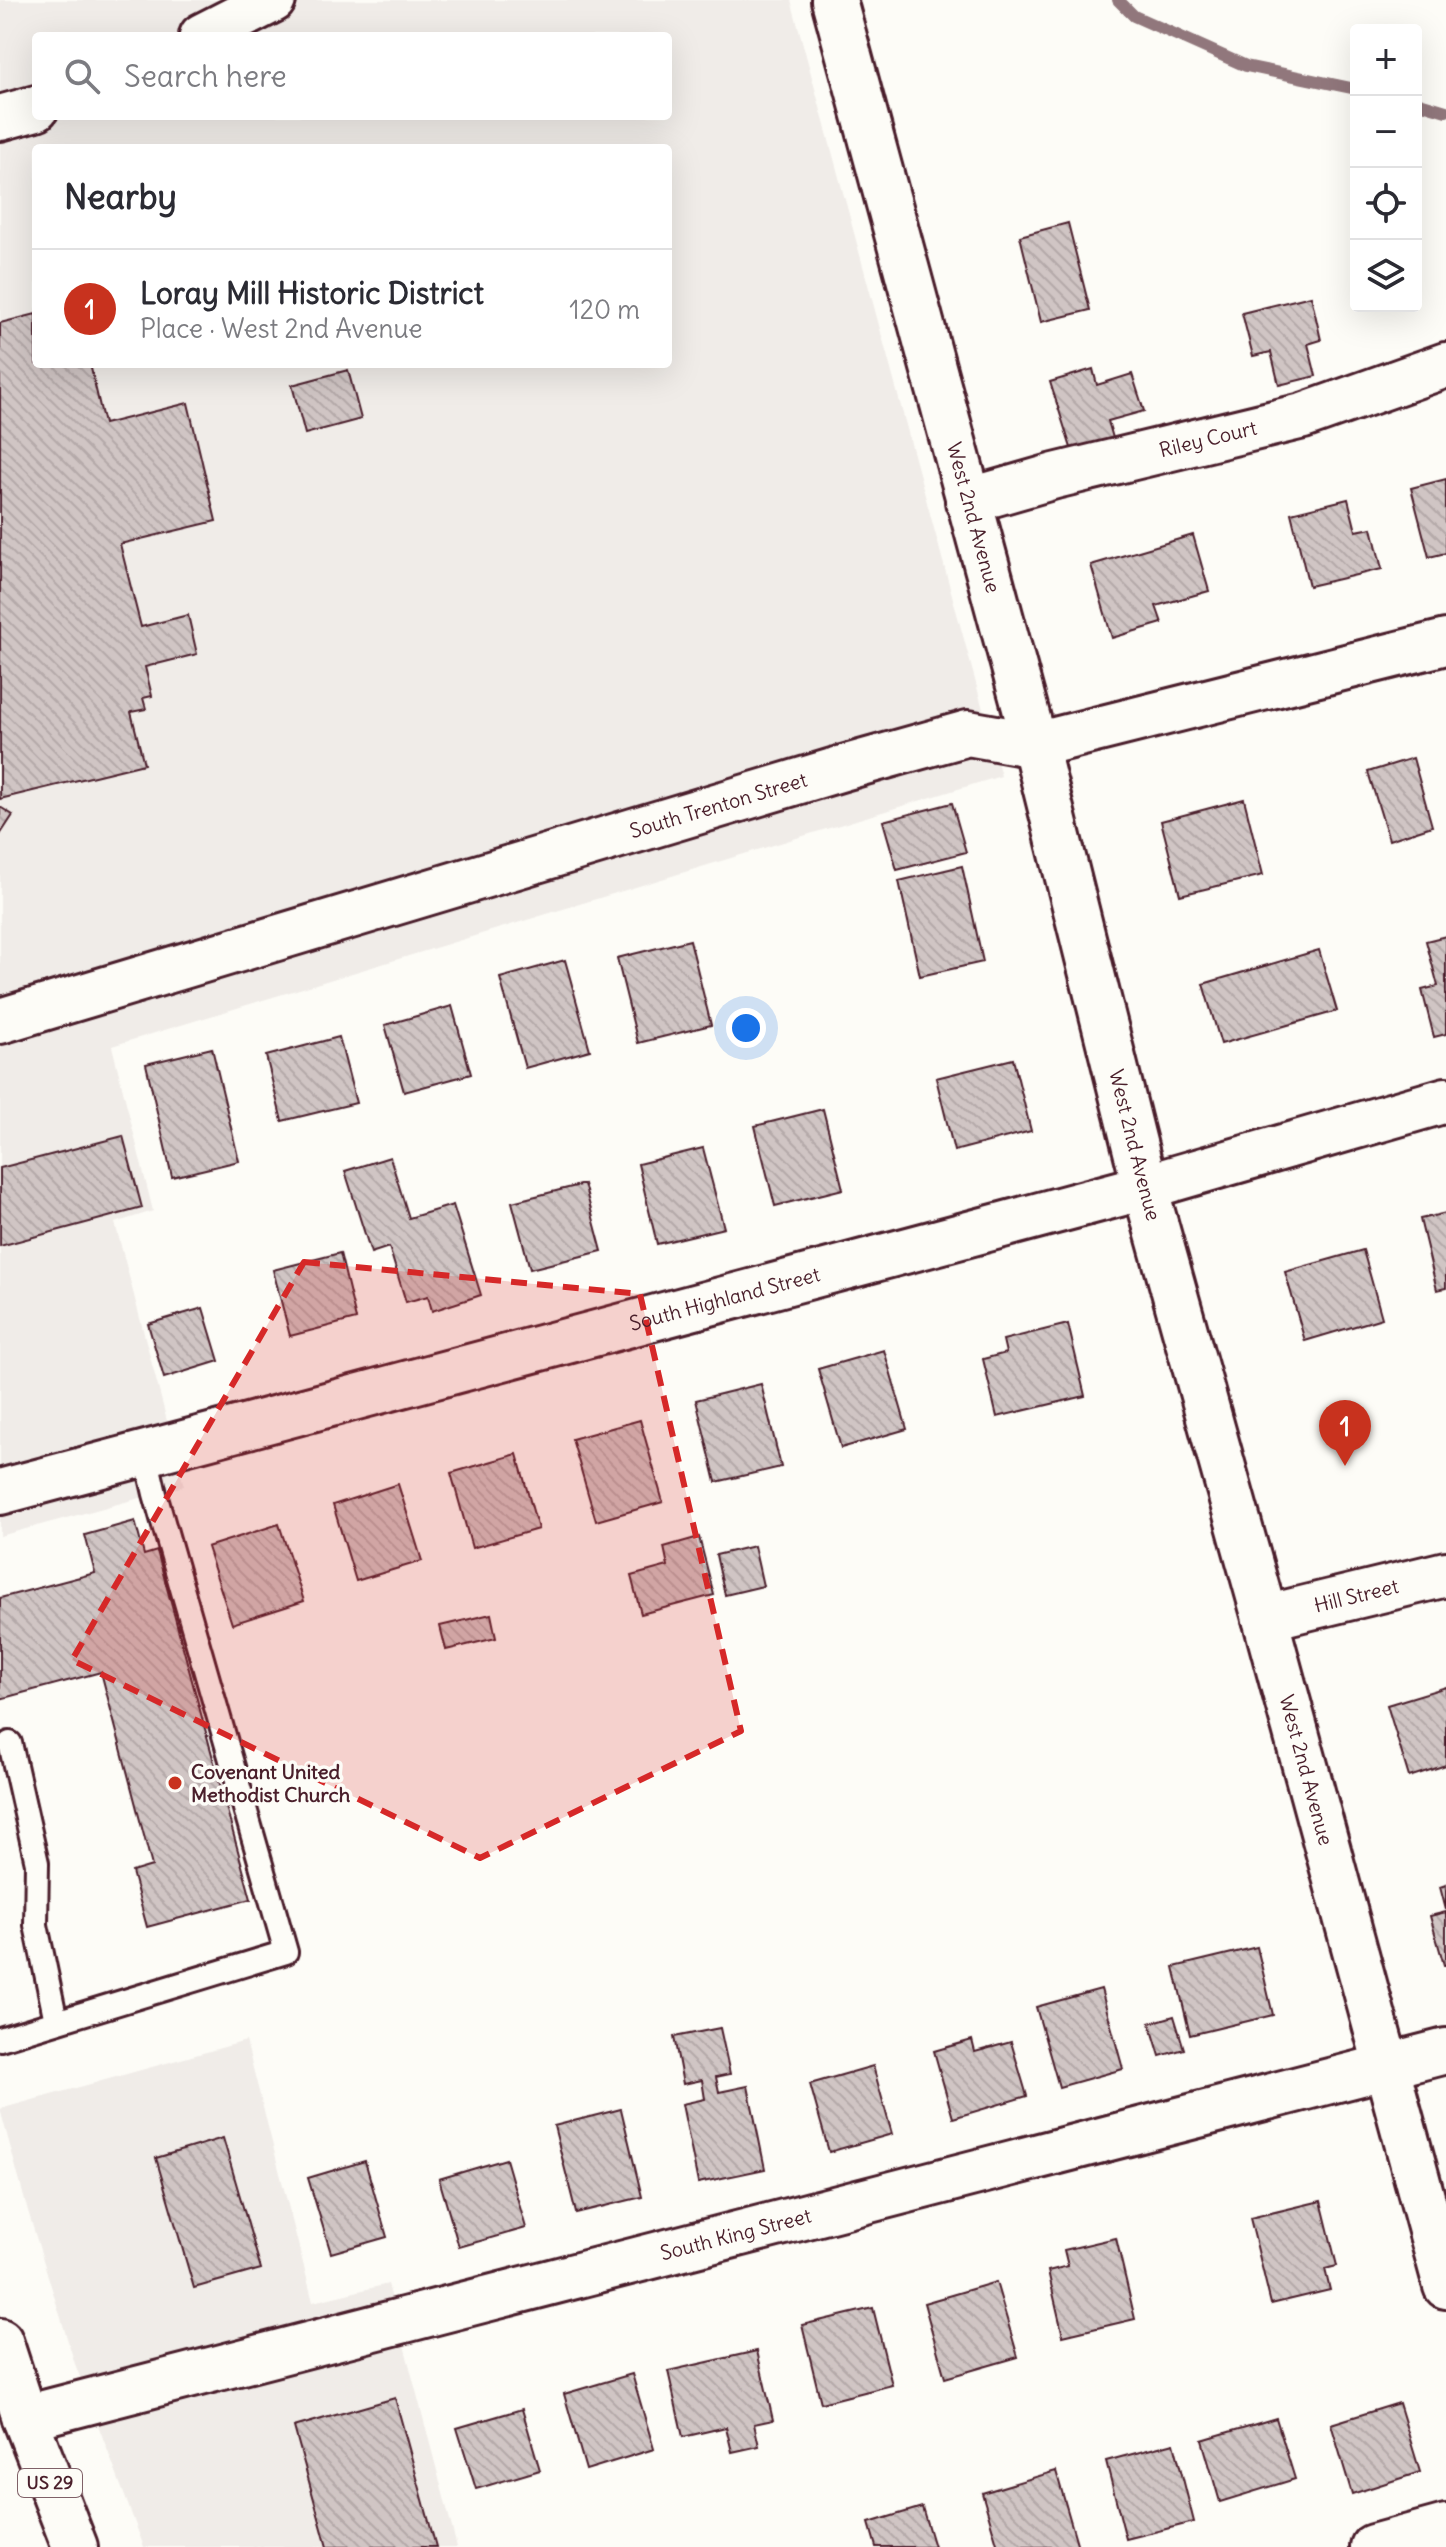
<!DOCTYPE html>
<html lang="en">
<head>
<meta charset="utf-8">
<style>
  :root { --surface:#fff; --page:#f7f7f7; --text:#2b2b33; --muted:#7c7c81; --line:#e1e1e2; --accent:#c8321e }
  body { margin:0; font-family:Delius,sans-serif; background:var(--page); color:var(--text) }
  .controls { position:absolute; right:24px; top:24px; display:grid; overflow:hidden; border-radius:8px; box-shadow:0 8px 32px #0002 }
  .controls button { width:72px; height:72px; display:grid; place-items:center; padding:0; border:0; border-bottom:2px solid var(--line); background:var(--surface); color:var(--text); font:40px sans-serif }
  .you { position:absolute; left:746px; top:1028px; width:28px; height:28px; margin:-20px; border:6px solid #fff; border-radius:50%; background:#1a73e8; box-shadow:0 0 0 12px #1a73e833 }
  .badge { display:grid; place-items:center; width:52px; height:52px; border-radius:50%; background:var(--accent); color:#fff; font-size:26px; font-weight:700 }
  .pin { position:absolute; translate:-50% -66px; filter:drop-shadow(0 2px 4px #0008) }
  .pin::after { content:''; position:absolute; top:42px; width:28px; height:24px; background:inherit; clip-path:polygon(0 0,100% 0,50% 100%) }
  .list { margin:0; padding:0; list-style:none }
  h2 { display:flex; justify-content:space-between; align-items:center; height:104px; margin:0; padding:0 32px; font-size:34px }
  h2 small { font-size:26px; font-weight:400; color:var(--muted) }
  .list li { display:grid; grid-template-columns:52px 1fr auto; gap:24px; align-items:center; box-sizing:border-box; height:120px; padding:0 32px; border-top:2px solid var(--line) }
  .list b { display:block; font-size:30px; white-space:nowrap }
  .list p { margin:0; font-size:26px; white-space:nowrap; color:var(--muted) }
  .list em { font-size:26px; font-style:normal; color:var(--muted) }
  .icon { flex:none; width:44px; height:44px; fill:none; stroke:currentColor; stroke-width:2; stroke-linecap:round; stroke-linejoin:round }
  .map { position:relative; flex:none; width:1446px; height:2547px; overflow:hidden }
  .search { position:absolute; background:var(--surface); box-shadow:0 8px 32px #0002; left:32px; top:32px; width:640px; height:88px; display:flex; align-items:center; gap:20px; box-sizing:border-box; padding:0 28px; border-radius:8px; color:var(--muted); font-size:30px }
  .panel { position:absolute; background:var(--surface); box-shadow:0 8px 32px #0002; left:32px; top:144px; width:640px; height:224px; border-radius:8px }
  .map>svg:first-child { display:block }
</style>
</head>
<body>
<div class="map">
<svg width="1446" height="2547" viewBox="0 0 1446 2547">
  <defs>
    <pattern id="building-back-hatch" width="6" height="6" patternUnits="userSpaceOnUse" patternTransform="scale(2)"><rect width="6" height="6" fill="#d0c5c4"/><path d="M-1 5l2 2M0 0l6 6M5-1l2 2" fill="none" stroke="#b4a9a9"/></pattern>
  </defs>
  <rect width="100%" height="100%" fill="#fdfcf7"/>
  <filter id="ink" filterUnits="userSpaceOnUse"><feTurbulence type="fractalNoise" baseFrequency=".0125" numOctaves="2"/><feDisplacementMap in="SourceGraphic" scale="16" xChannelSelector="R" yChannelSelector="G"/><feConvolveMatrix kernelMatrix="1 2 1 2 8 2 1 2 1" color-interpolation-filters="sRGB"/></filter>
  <g filter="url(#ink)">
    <!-- built -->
    <g fill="#f0ece8" fill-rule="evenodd">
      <path d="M0,0H791L1001,776L112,1046L153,1211L115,1223L184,1486L0,1536ZM36,36H668V116H36ZM36,148H668V364H36Z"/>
      <path d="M246,2041L313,2302L388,2284L457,2547H144L75,2364L25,2201L0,2109Z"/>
    </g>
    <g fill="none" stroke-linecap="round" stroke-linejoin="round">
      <!-- stream -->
      <g stroke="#91777b" stroke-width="12">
        <path d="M1118,0L1134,16L1246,66L1356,89"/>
        <path d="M1416,102L1446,111"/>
      </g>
    </g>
    <!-- building -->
    <g fill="url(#building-back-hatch)" stroke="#4a1f2b" stroke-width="2">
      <path d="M1068,223L1090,310L1041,322L1020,236Z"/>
      <path d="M1311,296L1321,340L1308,344L1316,376L1279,385L1271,352L1253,356L1242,313Z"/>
      <path d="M36,314V364H90L104,424L188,403L216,521L120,544L141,627L188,615L197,654L145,667L152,696L143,698L146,709L131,712L144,764L0,799V323Z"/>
      <path d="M1093,369L1097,385L1132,374L1144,411L1108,421L1113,438L1072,451L1050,382Z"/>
      <path d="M348,370L361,419L305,434L292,385Z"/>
      <path d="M1446,479V553L1429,557L1411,488Z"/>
      <path d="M1348,499L1356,531L1372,528L1382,569L1309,586L1291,513Z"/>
      <path d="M1193,535L1209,591L1156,606L1162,623L1112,638L1091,565Z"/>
      <path d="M1413,758L1432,826L1389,840L1368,772Z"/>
      <path d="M1244,799L1263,875L1180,895L1161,821Z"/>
      <path d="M952,803L966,852L897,870L883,821Z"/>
      <path d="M0,807L13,815L0,835Z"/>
      <path d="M962,866L983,962L920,976L899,881Z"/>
      <path d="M1446,936V1034L1434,1037L1422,990L1438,986L1426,941Z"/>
      <path d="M690,940L711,1025L638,1043L617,958Z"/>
      <path d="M1319,950L1337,1011L1221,1044L1203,984Z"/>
      <path d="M565,960L590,1050L525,1068L500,978Z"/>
      <path d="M452,1006L471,1074L404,1092L385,1025Z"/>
      <path d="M339,1037L356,1103L282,1121L266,1056Z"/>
      <path d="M212,1048L239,1161L172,1177L146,1064Z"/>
      <path d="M1013,1059L1031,1131L954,1151L936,1078Z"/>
      <path d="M823,1109L843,1189L775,1206L755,1126Z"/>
      <path d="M123,1136L142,1208L0,1246V1168Z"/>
      <path d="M703,1148L724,1228L657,1244L638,1164Z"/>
      <path d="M390,1157L409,1218L453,1205L481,1295L432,1311L428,1296L406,1302L389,1247L371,1253L345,1171Z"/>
      <path d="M584,1184L602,1251L530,1269L512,1202Z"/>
      <path d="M1446,1213V1288L1437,1290L1420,1219Z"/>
      <path d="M1363,1250L1382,1318L1305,1341L1285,1272Z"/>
      <path d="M340,1253L356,1319L290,1336L273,1270Z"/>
      <path d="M203,1308L219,1361L164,1378L148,1324Z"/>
      <path d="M1068,1324L1085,1396L997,1417L983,1359L1006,1353L1003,1340Z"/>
      <path d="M884,1350L907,1429L841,1448L818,1369Z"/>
      <path d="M761,1384L781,1467L716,1482L696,1400Z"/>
      <path d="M640,1420L663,1502L596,1521L572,1439Z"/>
      <path d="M517,1454L538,1529L472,1548L451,1473Z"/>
      <path d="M398,1484L422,1561L356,1581L333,1505Z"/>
      <path d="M135,1521L144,1555L157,1551L251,1899L147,1927L132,1872L152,1866L101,1672L0,1699V1598L95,1573L85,1535Z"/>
      <path d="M279,1524L304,1601L232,1624L207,1547Z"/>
      <path d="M699,1537L714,1595L641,1614L631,1576L668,1566L664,1547Z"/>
      <path d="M754,1546L763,1586L725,1595L716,1555Z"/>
      <path d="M491,1614L496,1638L446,1650L440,1626Z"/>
      <path d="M1446,1687V1765L1409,1777L1387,1705Z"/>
      <path d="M1446,1885V1910L1440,1887Z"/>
      <path d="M1446,1912V1965H1444L1430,1916Z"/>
      <path d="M1257,1947L1273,2015L1190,2035L1174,1967Z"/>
      <path d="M1101,1989L1123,2069L1059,2087L1036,2007Z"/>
      <path d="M1174,2016L1184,2049L1160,2056L1150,2023Z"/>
      <path d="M720,2028L730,2074L716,2077L719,2092L748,2086L765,2169L698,2183L682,2104L705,2099L702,2080L683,2084L674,2037Z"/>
      <path d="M972,2040L975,2052L1011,2042L1027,2096L953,2118L934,2051Z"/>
      <path d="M873,2066L892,2134L829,2152L810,2084Z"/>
      <path d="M621,2109L642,2197L576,2213L554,2126Z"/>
      <path d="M223,2138L261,2269L194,2288L156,2158Z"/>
      <path d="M506,2159L526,2228L459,2247L439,2179Z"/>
      <path d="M365,2161L387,2237L331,2253L308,2178Z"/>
      <path d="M1321,2201L1337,2266L1325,2269L1330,2290L1271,2304L1250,2218Z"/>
      <path d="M1116,2238L1135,2319L1063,2336L1048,2271L1068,2266L1064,2250Z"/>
      <path d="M996,2282L1018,2357L945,2378L924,2303Z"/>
      <path d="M873,2308L892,2385L821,2403L802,2325Z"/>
      <path d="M757,2351L773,2420L754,2424L759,2446L732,2452L726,2427L683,2437L668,2371Z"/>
      <path d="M632,2374L654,2449L586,2470L564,2394Z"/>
      <path d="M395,2398L436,2547H327L294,2427Z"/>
      <path d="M1399,2403L1420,2472L1352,2494L1331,2424Z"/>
      <path d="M522,2409L540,2470L476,2489L457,2428Z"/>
      <path d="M1276,2418L1295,2479L1220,2502L1202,2440Z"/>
      <path d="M1174,2443L1194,2522L1126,2539L1106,2461Z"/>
      <path d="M1056,2471L1078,2547H998L982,2493Z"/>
      <path d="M922,2507L934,2547H876L869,2523Z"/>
    </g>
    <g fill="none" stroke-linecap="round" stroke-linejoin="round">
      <defs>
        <g id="lane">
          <path d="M10,1743L37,1863L36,1925L56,2021"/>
          <path d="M0,2039L286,1952L155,1494L146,1455"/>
        </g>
        <g id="street">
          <path d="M202,36L273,0"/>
          <path d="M0,118L36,108"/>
          <path id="s1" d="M968,501L1055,476L1303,416L1446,365"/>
          <path id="s2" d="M0,1021L843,768L968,733L1035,745L1446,642"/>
          <path id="s3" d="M0,1492L1145,1187L1446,1100"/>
          <path id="s4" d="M1265,1618L1446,1574"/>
          <path id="s5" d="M25,2418L1446,2051"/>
          <path d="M1373,2547L1446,2527"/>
        </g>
        <g id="secondary">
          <path id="s6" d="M834,0L1035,745L1145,1187L1265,1618L1446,2286"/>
        </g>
        <path id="primary" d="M0,2341L25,2418L75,2547"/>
      </defs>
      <!-- lane casing -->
      <use href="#lane" stroke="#4a1f2b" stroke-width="28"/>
      <!-- street casing -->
      <use href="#street" stroke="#4a1f2b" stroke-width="50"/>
      <!-- secondary casing -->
      <use href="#secondary" stroke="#4a1f2b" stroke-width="50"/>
      <!-- primary casing -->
      <use href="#primary" stroke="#4a1f2b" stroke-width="50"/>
      <!-- lane -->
      <use href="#lane" stroke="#fdfcf7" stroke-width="22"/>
      <!-- street -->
      <use href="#street" stroke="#fdfcf7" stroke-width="44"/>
      <!-- secondary -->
      <use href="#secondary" stroke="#fdfcf7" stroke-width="44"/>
      <!-- primary -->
      <use href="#primary" stroke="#fdfcf7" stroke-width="44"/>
    </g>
  </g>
  <!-- marked area -->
  <path fill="#d62828" fill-opacity="0.2" stroke="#d62828" stroke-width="6" stroke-dasharray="16 10" stroke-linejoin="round" d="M304,1262L640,1294L741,1731L480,1858L72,1660Z"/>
  <!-- markers -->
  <circle fill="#c8321e" stroke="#fdfcf7" stroke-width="3" cx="175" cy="1783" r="8"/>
  <g text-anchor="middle" stroke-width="7" stroke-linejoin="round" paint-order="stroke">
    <!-- shield labels -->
    <rect fill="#fdfcf7" stroke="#806168" stroke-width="2" x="18" y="2469" width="64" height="28" rx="6"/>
    <g font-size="18" font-weight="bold" fill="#4a1f2b">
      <text x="50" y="2489">US 29</text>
    </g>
    <!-- street labels -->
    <g font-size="20" fill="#4a1f2b" stroke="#fdfcf7">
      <text dy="7" stroke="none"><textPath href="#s1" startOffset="248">Riley Court</textPath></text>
      <text dy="7" stroke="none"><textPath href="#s6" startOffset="536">West 2nd Avenue</textPath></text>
      <text dy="7" stroke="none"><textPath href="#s2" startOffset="750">South Trenton Street</textPath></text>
      <text dy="7" stroke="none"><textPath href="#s6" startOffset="1184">West 2nd Avenue</textPath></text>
      <text dy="7" stroke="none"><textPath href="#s3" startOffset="750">South Highland Street</textPath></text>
      <text dy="7" stroke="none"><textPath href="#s4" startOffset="94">Hill Street</textPath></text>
      <text dy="7" stroke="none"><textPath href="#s6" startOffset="1832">West 2nd Avenue</textPath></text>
      <text dy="7" stroke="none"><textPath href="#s5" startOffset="734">South King Street</textPath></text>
    </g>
    <!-- poi labels -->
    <g font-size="20" font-weight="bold" fill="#4a1f2b" stroke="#fdfcf7" text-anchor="start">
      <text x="191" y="1779">Covenant United<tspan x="191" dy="23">Methodist Church</tspan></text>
    </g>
  </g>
</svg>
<div class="controls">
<button>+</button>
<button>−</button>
<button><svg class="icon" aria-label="locate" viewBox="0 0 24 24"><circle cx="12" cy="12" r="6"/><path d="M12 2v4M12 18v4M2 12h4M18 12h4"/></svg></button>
<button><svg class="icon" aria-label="layers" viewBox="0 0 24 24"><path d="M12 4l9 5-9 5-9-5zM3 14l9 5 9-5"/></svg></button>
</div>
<div class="you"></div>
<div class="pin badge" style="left:1345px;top:1466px">1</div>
<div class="search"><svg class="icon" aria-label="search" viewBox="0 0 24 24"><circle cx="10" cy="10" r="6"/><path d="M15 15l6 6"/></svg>Search here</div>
<section class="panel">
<h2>Nearby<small></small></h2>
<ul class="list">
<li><span class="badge">1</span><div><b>Loray Mill Historic District</b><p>Place · West 2nd Avenue</p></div><em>120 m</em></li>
</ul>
</section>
</div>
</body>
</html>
